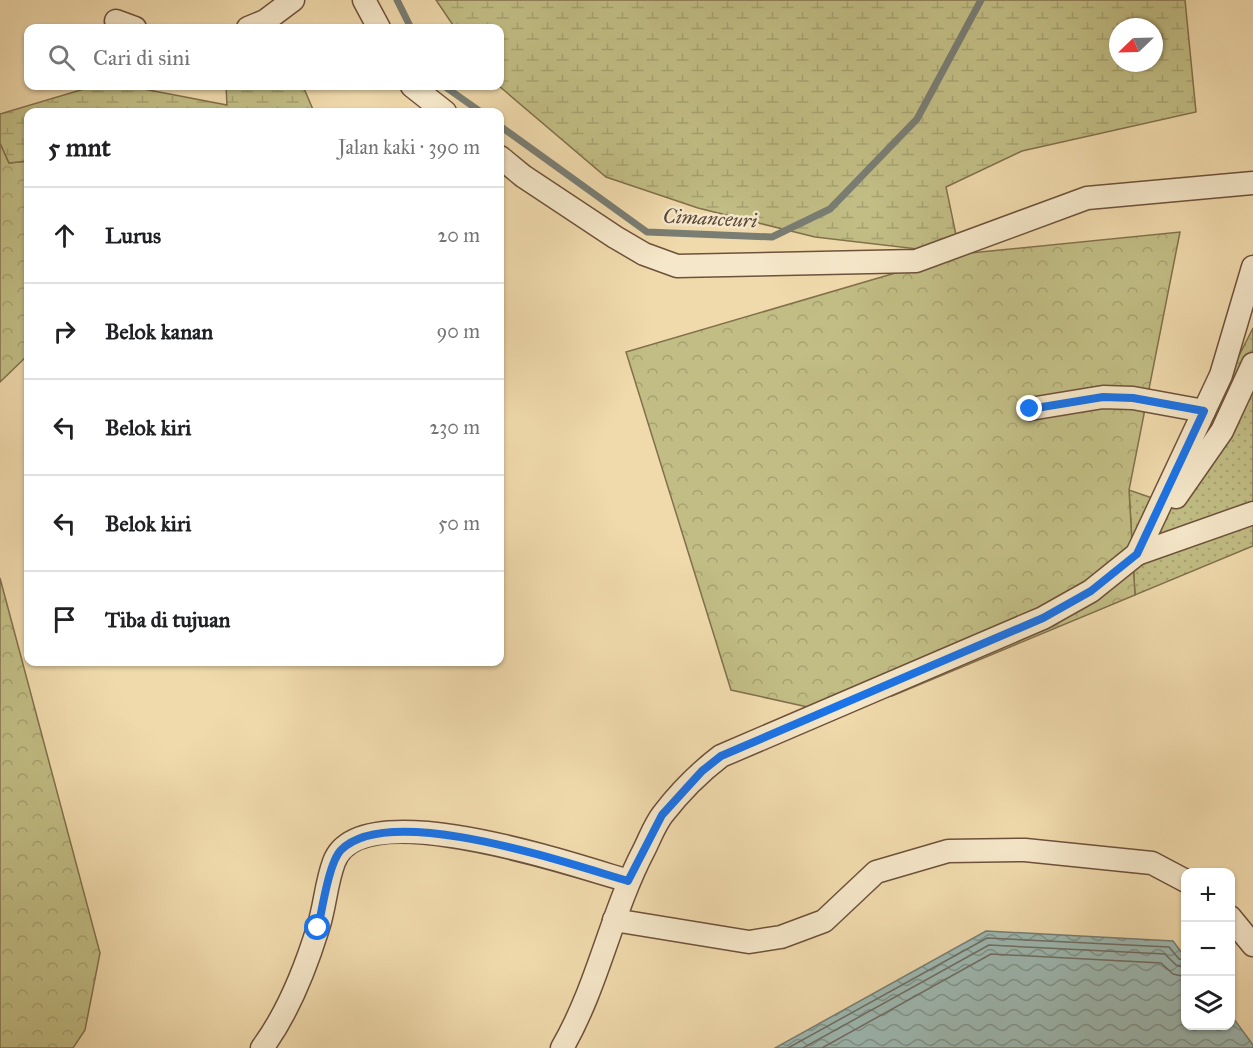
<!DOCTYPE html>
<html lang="id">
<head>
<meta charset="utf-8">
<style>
  :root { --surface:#fff; --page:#f2f2f2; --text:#202124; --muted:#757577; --line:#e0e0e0 }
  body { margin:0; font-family:"IM FELL Great Primer",serif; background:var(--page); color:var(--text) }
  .controls { position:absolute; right:18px; bottom:18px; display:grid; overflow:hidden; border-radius:12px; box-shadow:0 2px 4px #0004 }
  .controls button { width:54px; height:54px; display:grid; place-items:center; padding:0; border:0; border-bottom:2px solid var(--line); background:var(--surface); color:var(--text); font:30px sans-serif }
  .compass { position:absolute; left:1109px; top:18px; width:54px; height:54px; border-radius:50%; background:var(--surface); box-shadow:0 2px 4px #0004; rotate:247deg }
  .stop { position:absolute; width:18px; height:18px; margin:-14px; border:4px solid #1a73e8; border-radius:50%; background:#fff }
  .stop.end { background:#1a73e8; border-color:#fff; box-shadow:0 2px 6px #0008 }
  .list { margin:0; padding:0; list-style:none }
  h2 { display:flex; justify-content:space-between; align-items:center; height:78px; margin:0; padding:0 24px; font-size:26px }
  h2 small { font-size:20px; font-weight:400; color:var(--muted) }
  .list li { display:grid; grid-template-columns:39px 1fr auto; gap:18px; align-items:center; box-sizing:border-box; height:96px; padding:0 24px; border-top:2px solid var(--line) }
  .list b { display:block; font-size:22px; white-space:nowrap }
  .list em { font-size:20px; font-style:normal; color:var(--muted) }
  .icon { flex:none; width:33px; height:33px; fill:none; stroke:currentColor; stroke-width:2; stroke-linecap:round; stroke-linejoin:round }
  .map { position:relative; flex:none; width:1253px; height:1048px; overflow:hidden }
  .search { position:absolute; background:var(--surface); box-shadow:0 2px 4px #0004; left:24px; top:24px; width:480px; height:66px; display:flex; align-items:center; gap:15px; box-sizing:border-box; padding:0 21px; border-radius:12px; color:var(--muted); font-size:22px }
  .panel { position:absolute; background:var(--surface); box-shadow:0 2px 4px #0004; left:24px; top:108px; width:480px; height:558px; border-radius:12px }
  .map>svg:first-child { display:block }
</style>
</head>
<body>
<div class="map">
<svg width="1253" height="1048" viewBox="0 0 1253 1048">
  <defs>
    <pattern id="grass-dots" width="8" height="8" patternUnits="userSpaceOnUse" patternTransform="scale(1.5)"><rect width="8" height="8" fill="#c1bd84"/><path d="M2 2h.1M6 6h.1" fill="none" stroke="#a7a271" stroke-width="1.8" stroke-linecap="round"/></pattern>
    <pattern id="forest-crowns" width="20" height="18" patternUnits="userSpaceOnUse" patternTransform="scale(1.5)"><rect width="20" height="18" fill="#c1bd84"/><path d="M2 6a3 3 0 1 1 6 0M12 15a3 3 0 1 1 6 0" fill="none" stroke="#a7a271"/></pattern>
    <pattern id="wetland-marsh" width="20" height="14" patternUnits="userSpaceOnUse" patternTransform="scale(1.5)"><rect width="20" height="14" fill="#c1bd84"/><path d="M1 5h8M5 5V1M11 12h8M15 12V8" fill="none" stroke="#a7a271"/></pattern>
    <pattern id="water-waves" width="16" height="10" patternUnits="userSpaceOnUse" patternTransform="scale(1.5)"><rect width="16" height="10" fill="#9db9b2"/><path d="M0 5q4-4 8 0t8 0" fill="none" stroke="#829690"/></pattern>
  </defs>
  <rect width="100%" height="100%" fill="#f0daac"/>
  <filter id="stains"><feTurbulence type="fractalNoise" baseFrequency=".00333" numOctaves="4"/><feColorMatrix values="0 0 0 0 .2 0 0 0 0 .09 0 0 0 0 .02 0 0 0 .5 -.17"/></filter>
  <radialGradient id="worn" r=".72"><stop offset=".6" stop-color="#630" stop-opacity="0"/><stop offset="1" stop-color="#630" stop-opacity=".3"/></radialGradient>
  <!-- grass -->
  <path fill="url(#grass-dots)" stroke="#82704c" stroke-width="1.5" d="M1253,328V546L1135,595L1129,490L1164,502Z"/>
  <!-- forest -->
  <g fill="url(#forest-crowns)" stroke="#82704c" stroke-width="1.5">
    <path d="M0,143L9,163L28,161V355L0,382Z"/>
    <path d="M1180,232L1129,490L1135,595L892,696L812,708L731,690L626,352L960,254Z"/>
    <path d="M0,578L100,953L85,1030L73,1048H0Z"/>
  </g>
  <!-- wetland -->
  <g fill="url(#wetland-marsh)" stroke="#82704c" stroke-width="1.5" fill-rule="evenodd">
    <path d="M436,0H1185L1196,112L1022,151L946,187L960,254L815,237L698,208L606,177L499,86L500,28H455ZM1118,27H1154V63H1118Z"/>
    <path d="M94,86H128L227,105L226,86H303L314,112H28V161L9,163L0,143V114Z"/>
  </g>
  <!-- water -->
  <path fill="url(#water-waves)" stroke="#797d73" stroke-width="1.5" d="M986,931L1173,941L1185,957L1186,1026H1230L1231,1015L1253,1045V1048H775Z"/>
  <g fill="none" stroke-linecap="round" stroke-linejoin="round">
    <!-- shore -->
    <g stroke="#706e64" stroke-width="1.5">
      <path d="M788,1048L987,938L1169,947L1179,959L1186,960"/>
      <path d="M803,1048L989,945L1165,954L1176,965L1186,968"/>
      <path d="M822,1048L991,954L1161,963L1173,974L1186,977"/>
    </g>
    <!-- stream -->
    <g stroke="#797d73" stroke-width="7">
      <path d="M397,0L411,28"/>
      <path d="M444,86L481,112"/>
      <path d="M500,126L647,232L772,237L830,209L917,119L981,0"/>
    </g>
    <defs>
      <g id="minor">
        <path d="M364,0L379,28"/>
        <path d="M116,21L135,28"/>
        <path d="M248,28L265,21L293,0"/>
        <path d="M412,86L445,112"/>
        <path d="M500,157L523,176L615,237L644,254L677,266L916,261L1087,198L1253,183"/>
        <path d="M1030,409L1103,397L1133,398L1204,411"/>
        <path d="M1176,497L1222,431L1253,364"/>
        <path d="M1142,547L1137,554L1253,513"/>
        <path d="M1230,917L1253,945"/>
        <path d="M614,920L749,942L781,937L824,921L876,872L948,851L1025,850L1152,863L1186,881"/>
        <path d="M262,1048C288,1013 305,970 318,928C325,907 326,883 334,862C360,791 577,866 628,881"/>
        <path d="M562,1048C598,986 611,913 644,850C650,838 655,824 663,814C680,792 700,772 721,756L1043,618L1091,591L1137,554L1221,375L1253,267"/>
      </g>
    </defs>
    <!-- minor casing -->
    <use href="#minor" stroke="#6e513b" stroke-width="25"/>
    <!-- minor -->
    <use href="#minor" stroke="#f5e7c9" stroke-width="22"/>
  </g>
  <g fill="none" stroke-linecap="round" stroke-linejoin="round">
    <!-- route -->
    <path stroke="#1a73e8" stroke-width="8" d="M318,928C322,910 329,862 341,850C389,801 569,864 628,881L662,815L702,771L721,756L1043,618L1091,591L1137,554L1204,411L1133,398L1103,397L1030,409"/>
  </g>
  <g text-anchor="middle" stroke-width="5" stroke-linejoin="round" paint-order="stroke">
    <!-- water labels -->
    <g font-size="20" font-style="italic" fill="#59483c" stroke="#f5e7c9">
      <text transform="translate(710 218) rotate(3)" y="7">Cimanceuri</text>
    </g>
  </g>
  <rect width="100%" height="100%" filter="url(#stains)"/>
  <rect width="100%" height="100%" fill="url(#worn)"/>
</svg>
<div class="controls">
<button>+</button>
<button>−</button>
<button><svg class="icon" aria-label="layers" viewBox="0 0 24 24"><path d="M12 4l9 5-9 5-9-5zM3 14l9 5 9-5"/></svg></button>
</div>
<svg class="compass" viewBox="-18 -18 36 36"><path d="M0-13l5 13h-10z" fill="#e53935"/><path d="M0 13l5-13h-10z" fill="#757577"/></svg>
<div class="stop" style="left:318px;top:928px"></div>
<div class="stop end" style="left:1030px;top:409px"></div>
<div class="search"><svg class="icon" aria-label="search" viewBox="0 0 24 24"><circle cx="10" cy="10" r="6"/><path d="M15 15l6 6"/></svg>Cari di sini</div>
<section class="panel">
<h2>5 mnt<small>Jalan kaki · 390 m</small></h2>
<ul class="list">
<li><svg class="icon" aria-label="ahead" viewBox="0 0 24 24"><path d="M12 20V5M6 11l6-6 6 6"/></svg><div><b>Lurus</b></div><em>20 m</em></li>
<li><svg class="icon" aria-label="right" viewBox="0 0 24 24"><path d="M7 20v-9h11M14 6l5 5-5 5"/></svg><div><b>Belok kanan</b></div><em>90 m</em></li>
<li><svg class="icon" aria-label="left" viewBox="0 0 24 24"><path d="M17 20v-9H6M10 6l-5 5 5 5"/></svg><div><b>Belok kiri</b></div><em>230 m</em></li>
<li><svg class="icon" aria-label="left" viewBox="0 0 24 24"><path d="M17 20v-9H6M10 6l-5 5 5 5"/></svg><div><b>Belok kiri</b></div><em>50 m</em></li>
<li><svg class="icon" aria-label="arrive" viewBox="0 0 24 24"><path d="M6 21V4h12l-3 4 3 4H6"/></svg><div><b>Tiba di tujuan</b></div></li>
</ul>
</section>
</div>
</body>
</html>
